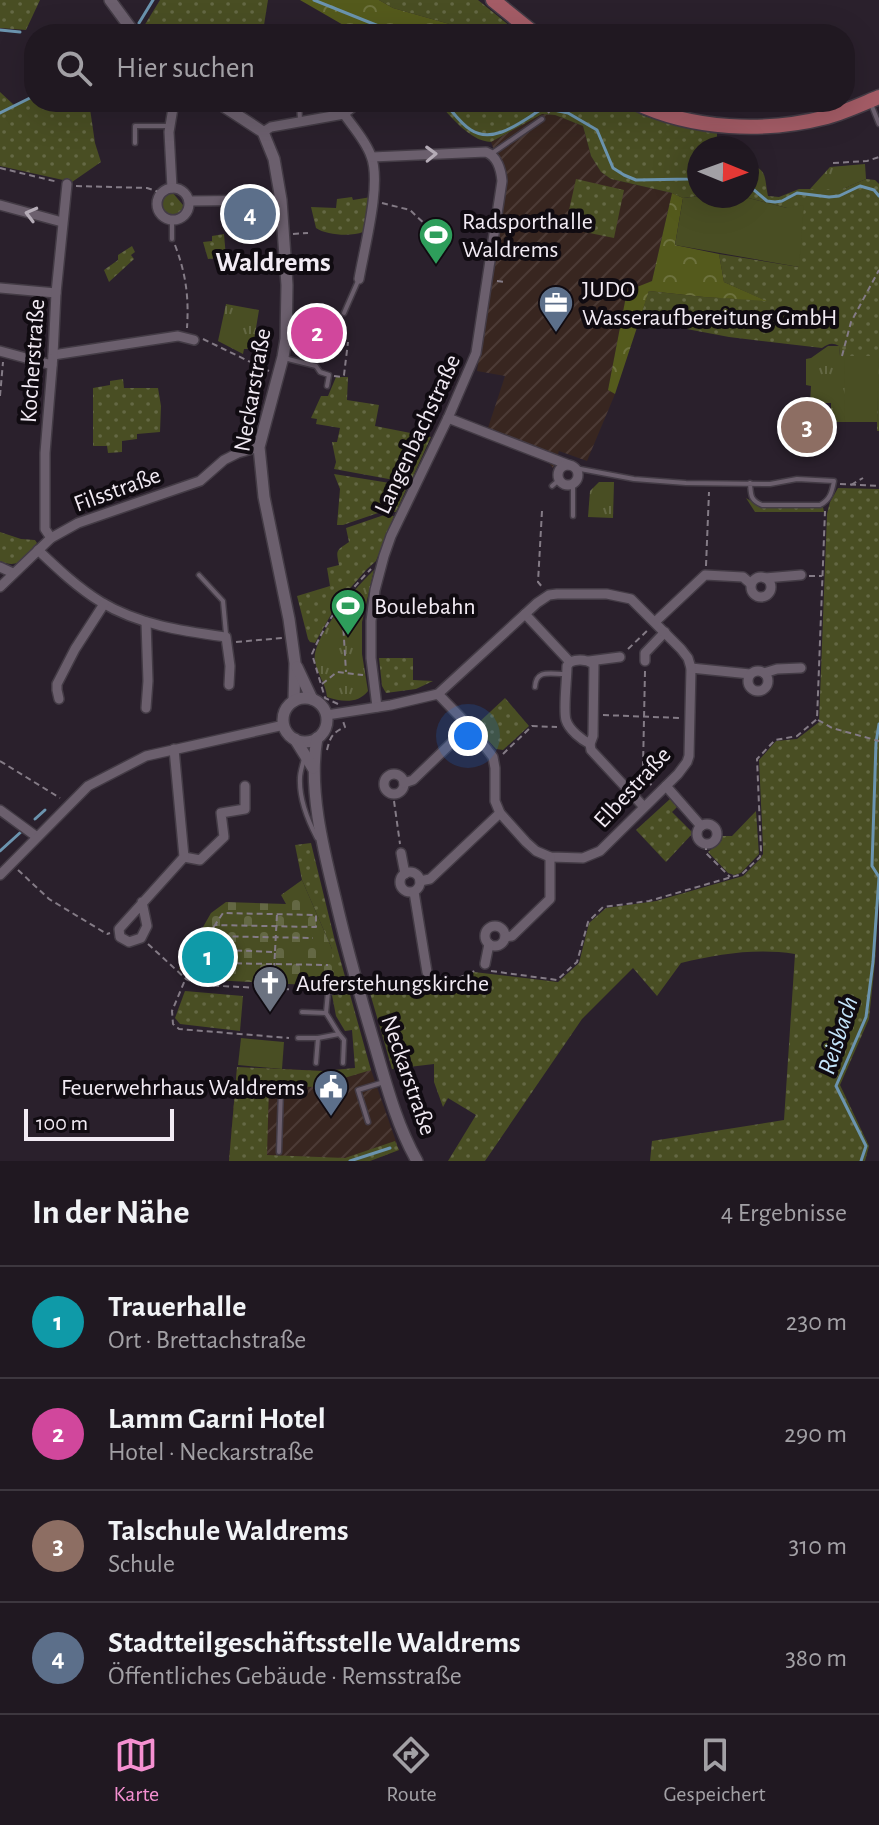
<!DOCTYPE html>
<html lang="de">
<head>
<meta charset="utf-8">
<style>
  :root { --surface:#201821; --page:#2d252e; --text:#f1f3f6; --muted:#a2a0a5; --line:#3d373f; --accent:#f590d1 }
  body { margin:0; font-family:"Alegreya Sans",sans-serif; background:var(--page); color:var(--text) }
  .compass { position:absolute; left:687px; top:136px; width:72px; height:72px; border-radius:50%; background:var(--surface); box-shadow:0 8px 32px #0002; rotate:91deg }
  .scale { position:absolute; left:24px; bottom:20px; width:150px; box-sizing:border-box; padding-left:8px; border:4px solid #f2ebf4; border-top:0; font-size:22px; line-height:28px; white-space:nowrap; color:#f2ebf4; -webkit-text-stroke:6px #100b11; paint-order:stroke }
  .you { position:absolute; left:468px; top:736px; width:28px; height:28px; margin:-20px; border:6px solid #fff; border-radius:50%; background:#1a73e8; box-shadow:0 0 0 12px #1a73e833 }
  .badge { display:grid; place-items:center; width:52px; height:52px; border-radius:50%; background:var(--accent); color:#fff; font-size:26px; font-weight:700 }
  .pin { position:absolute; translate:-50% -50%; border:4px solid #fff; box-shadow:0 2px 8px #0006 }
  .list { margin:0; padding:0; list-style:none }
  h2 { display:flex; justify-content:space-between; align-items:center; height:104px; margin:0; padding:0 32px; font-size:34px }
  h2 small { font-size:26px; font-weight:400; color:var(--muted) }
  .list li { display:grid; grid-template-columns:52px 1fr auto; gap:24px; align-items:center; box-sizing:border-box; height:112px; padding:0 32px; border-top:2px solid var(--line) }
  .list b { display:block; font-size:30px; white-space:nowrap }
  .list p { margin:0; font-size:26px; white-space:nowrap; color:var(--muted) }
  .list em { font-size:26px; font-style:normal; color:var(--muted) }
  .icon { flex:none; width:44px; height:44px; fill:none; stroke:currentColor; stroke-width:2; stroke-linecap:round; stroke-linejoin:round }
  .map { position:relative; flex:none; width:879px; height:1161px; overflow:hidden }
  .search { position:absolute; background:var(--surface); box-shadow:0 8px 32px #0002; left:24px; right:24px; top:24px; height:88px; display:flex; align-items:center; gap:20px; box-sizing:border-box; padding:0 28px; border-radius:32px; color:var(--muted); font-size:30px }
  .sheet { height:552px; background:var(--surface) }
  nav { display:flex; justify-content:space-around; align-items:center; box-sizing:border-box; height:112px; border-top:2px solid var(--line); background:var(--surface); font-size:22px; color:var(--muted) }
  nav a { display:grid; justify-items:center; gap:4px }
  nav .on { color:var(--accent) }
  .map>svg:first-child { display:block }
</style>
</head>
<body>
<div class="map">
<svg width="879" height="1161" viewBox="0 0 879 1161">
  <defs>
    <pattern id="industrial-furrows" width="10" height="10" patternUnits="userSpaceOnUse" patternTransform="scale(2)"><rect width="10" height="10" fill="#382620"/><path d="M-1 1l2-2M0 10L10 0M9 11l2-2" fill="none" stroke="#4c3b36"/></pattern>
    <pattern id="grass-dots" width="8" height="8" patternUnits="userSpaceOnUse" patternTransform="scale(2)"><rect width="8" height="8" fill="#494e23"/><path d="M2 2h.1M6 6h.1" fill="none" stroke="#646844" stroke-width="1.8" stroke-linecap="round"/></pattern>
    <pattern id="forest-crowns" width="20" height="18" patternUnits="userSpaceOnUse" patternTransform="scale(2)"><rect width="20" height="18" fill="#545a1c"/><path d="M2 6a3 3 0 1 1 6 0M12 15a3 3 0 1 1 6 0" fill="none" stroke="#6d723e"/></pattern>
    <pattern id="cemetery-stones" width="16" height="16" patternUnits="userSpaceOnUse" patternTransform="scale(2)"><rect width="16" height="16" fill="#494e23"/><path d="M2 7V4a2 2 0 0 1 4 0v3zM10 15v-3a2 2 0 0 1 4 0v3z" fill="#646844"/></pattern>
    <pattern id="park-tufts" width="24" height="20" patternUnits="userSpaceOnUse" patternTransform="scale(2)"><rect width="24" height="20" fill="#494e23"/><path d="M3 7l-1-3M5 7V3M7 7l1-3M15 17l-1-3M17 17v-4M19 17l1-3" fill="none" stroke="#646844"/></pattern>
  </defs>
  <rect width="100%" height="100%" fill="#2a202c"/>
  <!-- industrial -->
  <g fill="url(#industrial-furrows)">
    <path d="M542,114L555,115L583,126L591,156L601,172L611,179L672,193L652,281L627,292L608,390L615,394L587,461L559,451L553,468L549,463L485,437L505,376L477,371L505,180L491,142Z"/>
    <path d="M237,1067L323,1071L370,1067L399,1150L370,1161H229Z"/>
  </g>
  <!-- grass -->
  <g fill="url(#grass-dots)">
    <path d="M0,0H40L26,30L0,28Z"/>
    <path d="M160,0H268L264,25L249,29L248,34H144L141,31Z"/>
    <path d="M379,0H478L520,34H461L453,25L393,8Z"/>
    <path d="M0,92L14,105L34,95V102H89L95,143L101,162L72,182L0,166Z"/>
    <path d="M437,102H617L644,116L675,125L717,133V148H699V196L683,198L672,193L611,179L601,172L591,156L583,126L555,115L542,114L491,142C469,141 451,116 437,102Z"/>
    <path d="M747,163C768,169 764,177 768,196L779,197L799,189H843L866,179L875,180L879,184V431H877V422L878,356H840L839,346C832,342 828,344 822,348L729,337L639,320L649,291L704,297L764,300L724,282L719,254L799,267L787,208L741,196H747Z"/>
    <path d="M576,179L624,190L614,238L565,228Z"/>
    <path d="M168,191L172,192L183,205L182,216L178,218C167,218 161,209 161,197Z"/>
    <path d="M352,197L353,200L371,197L363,232C351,237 326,235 316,228L311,207L336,208L337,199Z"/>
    <path d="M224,234L226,257L208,259L203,242L212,241V236Z"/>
    <path d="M132,246L135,252L131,255L134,259L109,282L104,270L118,260V255Z"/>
    <path d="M336,377H348L347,400L379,405L375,426L431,437L411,481L405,482L334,469L336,462L332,442H337L340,428L316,424L317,419L311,418L321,396H328Z"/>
    <path d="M123,379L124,388H158L161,406L160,432L137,434V439L122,441V452L108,453L107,446H93V388L110,385V381Z"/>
    <path d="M334,474L396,484L406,490L396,512H381L343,525H337L340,489Z"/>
    <path d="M838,488L879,489V890L875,962L869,1019L840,1085L869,1146L865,1161H650L652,1141L784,1120L795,954C756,948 719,954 681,963L657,996L633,968L582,1019L485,1161H448L476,1115L448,1098L443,1107L434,1082V1064L392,1069L370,993L432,992L474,972L558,982L579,963L589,923L606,908L656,901L743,876L760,859L763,854V847L759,760L776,741L797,739L819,722L827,514L830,502Z"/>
    <path d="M746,498L761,507H823L824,512H755Z"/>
    <path d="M384,515L394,516L376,561L367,569L338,602L315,643L310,642L308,639L297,596L330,586L327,568L339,565C336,549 336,551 349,542L346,528Z"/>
    <path d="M0,532L21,539L35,540L37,543C26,557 19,570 0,561Z"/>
    <path d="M379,658H413V680L433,681L416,689L386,693L382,686Z"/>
    <path d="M505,698L529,726L503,750L496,749L475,726Z"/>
    <path d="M670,799L677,807L672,812L693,833L666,862L636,830Z"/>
    <path d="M756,811L759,854L741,873L734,875L728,873L708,852L722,840V836H732Z"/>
    <path d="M311,843L334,937L371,1070L341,1079L339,1075L330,1078L332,1083L319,1087L269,1086L267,1155L345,1158L395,1141L399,1150L370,1161H229L237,1067L323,1071L355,1068L352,1030L345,1031L336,1016L332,995V949L302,880L295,845Z"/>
    <path d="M185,991L243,996L240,1031L180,1024L175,1018Z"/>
  </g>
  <!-- forest -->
  <g fill="url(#forest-crowns)">
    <path d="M300,0H379L393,8L453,25L435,34H400L395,29L345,26Z"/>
    <path d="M672,193L683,198L675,245L719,254L724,282L767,301L704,297L649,291L615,394L608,390L627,291L652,281Z"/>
  </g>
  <!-- cemetery -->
  <path fill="url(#cemetery-stones)" d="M302,880L332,949V983L328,986L211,980L191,977L179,969L211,913L226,902L286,904L281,895Z"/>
  <!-- park -->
  <g fill="url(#park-tufts)">
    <path d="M865,164L866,179L843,189H810L830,167Z"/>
    <path d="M226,304L259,310L254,340H251L249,349H244L243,354L218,341Z"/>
    <path d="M828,346H839L840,356H879L877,422H831V403H810L811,386L806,385V359L811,358Z"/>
    <path d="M599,482H614L613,518L588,517L590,491Z"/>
    <path d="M374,570L362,622V654L368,691C358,704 341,702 327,697C326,683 316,673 315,660C312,637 357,586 374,570Z"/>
  </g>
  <!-- pitch -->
  <g fill="#494e23">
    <path d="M699,196H741L787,208L804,205L799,267L675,245L683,198Z"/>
    <path d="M845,356H879L877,422H844Z"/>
    <path d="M241,1038L284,1042L282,1069L238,1065Z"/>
  </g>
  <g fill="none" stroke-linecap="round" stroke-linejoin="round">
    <!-- stream -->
    <g stroke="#6b94af" stroke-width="3">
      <path d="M314,0L386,29L392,34"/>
      <path d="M139,23L153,0"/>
      <path d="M0,30L20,32"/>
      <path d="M444,102C452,111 461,124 471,130C494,145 522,121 542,109H549"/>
      <path d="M554,110L568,113L597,130L613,168L624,175L636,180L690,179L699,176"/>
      <path d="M0,113L34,96"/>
      <path d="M747,184L767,201L775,202L782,201L797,193L829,197L839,196L860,186L874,190L879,196"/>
      <path d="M35,819L45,810"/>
      <path d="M0,851L22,831"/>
      <path d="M350,1161L390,1148"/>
      <path d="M861,1161L866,1146L836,1086L866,1017L873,962L879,877L872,866L876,743L879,724"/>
    </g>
    <defs>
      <g id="service">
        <path d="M299,102L300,120"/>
        <path d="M871,104L879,124"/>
        <path d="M135,143V126H168"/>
        <path d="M491,154L542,119"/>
        <path d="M172,220V239"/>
        <path d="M344,313L358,281"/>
        <path d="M284,358L316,366L320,372L329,375L327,386"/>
        <path d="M575,468L634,479L686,483L770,484L797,479L834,481C832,492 830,500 820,505H762C750,500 751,495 750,483"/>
        <path d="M552,486L559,480"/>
        <path d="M573,516V484"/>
        <path d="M199,575L223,601L226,634"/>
        <path d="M535,687C536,669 550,674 565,674"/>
        <path d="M304,758C303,764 300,772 300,778C299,798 308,821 317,838"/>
        <path d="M302,1012L326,1013"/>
        <path d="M339,1034L326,1013L328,992L356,990"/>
        <path d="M298,1038H318L339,1034L344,1040L343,1063"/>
        <path d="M316,1063L318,1038"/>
        <path d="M368,1122L358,1090L384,1082"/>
        <path d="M279,1152L281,1089"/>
      </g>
      <g id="minor">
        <path d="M344,114L359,102"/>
        <path d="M263,132L271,127L344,114C353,127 366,141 371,156C382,183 364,249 359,279"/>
        <path d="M372,157L486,152C497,156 501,170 502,181L476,353L448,418L391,536L384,556L375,590L371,621V658L377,707"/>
        <path d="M172,188L169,132L174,102"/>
        <circle cx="173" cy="204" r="16"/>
        <path d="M189,201L281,200"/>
        <path d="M0,205L62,222"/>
        <path d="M0,288L56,293"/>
        <path d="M0,351L52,365"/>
        <path d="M53,355L178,336L194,340"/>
        <path d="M448,418L569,465"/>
        <circle cx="568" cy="475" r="10"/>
        <path d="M51,538L45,529V453L53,355L56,293L67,184"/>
        <path d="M38,550C58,569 78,588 101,602C139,625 183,631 226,637L230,666L229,685"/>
        <path d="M0,567L13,573"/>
        <circle cx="761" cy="587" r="10"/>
        <path d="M765,578L801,575"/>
        <path d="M0,587L51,538L78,523L200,481L224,460L238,453L259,447"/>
        <path d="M525,614L570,662L567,666C567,679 563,710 566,720C569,730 582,740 590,744L591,750L644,807"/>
        <path d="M655,622L705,575L743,577L751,584"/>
        <path d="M589,661L620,657"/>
        <path d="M645,661V653L665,632"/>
        <path d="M570,662C578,659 587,660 594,664L593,736L590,744"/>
        <path d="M691,668L750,674"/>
        <circle cx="758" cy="681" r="10"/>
        <path d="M764,673L777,669L801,668"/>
        <path d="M59,699L57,690V684L75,649L104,604"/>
        <path d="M146,708L148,681L146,622"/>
        <path d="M327,715L391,705L438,694L537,603L549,595L557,594H607L631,599L681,649L688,658L691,668L689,756L687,762L678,774L600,851L583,858L550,857L536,851L526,842L500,813L495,801V768L493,757L469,726L438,694"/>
        <circle cx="394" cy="784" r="10"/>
        <path d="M404,783L413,780L469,726"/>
        <path d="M666,786L701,826"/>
        <path d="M0,810L37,837"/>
        <circle cx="707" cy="834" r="10"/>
        <path d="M401,853L405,874"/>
        <path d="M184,857L200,860L224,837L221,813L245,809V786"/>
        <circle cx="410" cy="882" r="10"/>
        <path d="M0,875L88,786L146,756L284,725"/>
        <path d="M420,881L430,879L500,813"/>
        <path d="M414,892L427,972"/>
        <path d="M142,902L147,926L141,938L129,942L120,937L119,929L184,857L174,749"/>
        <circle cx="495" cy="936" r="10"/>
        <path d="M505,937L512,936L550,899V857"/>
        <path d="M485,964L489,944"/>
      </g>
      <g id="tertiary">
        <path d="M110,0L135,34"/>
        <path d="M217,102L263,132L274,159L281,200L287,285L286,339L283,357L259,447L264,497L289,619L295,663L294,701"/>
        <path d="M297,667L312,699"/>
        <circle cx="305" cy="720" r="22"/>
        <path d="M317,738C308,788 323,848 335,897C346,945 359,992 373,1039C385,1080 396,1124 417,1161"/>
        <path d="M295,739L313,768"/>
      </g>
      <g id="primary">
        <path d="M493,0L535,34"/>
        <path d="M634,102C692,130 765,133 827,117C845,112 862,104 879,97"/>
      </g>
    </defs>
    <!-- service casing -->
    <use href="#service" stroke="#433b45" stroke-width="7"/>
    <!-- minor casing -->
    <use href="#minor" stroke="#433b45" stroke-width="12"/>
    <!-- tertiary casing -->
    <use href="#tertiary" stroke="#433b45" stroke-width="14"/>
    <!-- primary casing -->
    <use href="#primary" stroke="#433b45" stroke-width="17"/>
    <!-- path -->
    <g stroke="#847b86" stroke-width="2" stroke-dasharray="6 4" stroke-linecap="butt">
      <path d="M548,113L558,102"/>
      <path d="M833,163L867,161L879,157"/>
      <path d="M0,168L58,182"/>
      <path d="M76,186L147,188L162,193"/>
      <path d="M382,203L410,210L429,228"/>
      <path d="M266,220H273"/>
      <path d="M293,234L308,233"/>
      <path d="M175,245C186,274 189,297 187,328"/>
      <path d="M497,281L506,282"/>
      <path d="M203,339L269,371"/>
      <path d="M842,356L851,322L879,270"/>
      <path d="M334,376L341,377L344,375L348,342"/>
      <path d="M0,396L3,362"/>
      <path d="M840,484L879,486"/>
      <path d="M851,485L863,478"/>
      <path d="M542,511L538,582L543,588"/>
      <path d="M706,566L709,492"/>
      <path d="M809,576H822"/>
      <path d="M333,615L343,622L346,672"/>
      <path d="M236,642L282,638"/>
      <path d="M628,649L649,629"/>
      <path d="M645,671L643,767L652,787"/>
      <path d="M322,684L337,672L363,675"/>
      <path d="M338,704L325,698L312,654C326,621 346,594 371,569"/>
      <path d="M603,715L681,718"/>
      <path d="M818,720L832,728L879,741"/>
      <path d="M327,750C330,737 333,732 345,727L343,721"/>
      <path d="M503,754L532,726L557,727"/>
      <path d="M0,761L60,798"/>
      <path d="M394,801L400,844"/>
      <path d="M706,844V853L730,877"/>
      <path d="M18,870L49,899L107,934L110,933"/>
      <path d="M207,936L215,925L316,927V915L223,913L215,925"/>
      <path d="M148,944L186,979L200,985L323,991"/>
      <path d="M199,948L207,936L313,938"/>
      <path d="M275,951L277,914"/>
      <path d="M216,963L328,965"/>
      <path d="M491,971L557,980L577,962L588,922L603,907L649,901L742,874L760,857L761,851L757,759L775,740L797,736L817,719L825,511"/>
      <path d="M218,984L220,951"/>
      <path d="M273,989L275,952L198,949L172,1011L173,1024L179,1029L289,1038"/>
      <path d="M372,990L433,989L477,970"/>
    </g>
    <!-- service -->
    <use href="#service" stroke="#6b5f6d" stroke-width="4"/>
    <!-- minor -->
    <use href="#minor" stroke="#6b5f6d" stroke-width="9"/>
    <!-- tertiary -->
    <use href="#tertiary" stroke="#6b5f6d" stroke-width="11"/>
    <!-- primary -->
    <use href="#primary" stroke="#a45c66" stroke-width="14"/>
  </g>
  <!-- one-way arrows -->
  <defs><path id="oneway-chevron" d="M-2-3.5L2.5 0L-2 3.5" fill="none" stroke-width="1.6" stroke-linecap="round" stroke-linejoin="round" transform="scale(2)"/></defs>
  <g stroke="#b5acb7">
    <use href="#oneway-chevron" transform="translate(431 154) rotate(-2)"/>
    <use href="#oneway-chevron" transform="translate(31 214) rotate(-165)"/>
  </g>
  <!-- icons -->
  <defs>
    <symbol id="stadium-pin" viewBox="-11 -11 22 30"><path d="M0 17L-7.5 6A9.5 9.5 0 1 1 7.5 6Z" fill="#2e9e5b" stroke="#100b11"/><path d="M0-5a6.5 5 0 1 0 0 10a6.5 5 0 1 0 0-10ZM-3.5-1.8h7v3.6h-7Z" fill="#fff"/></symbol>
    <symbol id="office-pin" viewBox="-11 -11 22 30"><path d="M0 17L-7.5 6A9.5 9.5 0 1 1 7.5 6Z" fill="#5c6f8a" stroke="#100b11"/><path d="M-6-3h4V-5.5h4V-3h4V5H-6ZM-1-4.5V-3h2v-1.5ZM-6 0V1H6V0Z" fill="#fff"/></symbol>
    <symbol id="church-pin" viewBox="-11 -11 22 30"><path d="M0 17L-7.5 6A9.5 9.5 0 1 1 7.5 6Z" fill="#6b7280" stroke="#100b11"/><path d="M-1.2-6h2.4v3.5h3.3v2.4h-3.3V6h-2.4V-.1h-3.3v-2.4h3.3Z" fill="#fff"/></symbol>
    <symbol id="civic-pin" viewBox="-11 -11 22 30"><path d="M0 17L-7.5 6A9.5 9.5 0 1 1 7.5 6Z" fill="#5c6f8a" stroke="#100b11"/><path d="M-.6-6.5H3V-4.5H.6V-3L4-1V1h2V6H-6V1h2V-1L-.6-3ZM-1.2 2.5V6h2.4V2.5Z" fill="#fff"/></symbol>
  </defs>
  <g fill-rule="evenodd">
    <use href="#stadium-pin" x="416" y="215" width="40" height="54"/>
    <use href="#office-pin" x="536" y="283" width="40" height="54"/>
    <use href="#stadium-pin" x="328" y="586" width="40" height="54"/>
    <use href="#church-pin" x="250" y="963" width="40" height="54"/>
    <use href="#civic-pin" x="311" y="1067" width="40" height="54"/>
  </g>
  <g text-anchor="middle" stroke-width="8" stroke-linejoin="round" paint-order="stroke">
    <!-- poi labels -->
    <g font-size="24" fill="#f2ebf4" stroke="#100b11" text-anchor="start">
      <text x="462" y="229">Radsporthalle<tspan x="462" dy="28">Waldrems</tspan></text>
      <text x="582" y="297">JUDO<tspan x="582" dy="28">Wasseraufbereitung GmbH</tspan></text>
      <text x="374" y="614">Boulebahn</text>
      <text x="296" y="991">Auferstehungskirche</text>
      <text x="305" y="1095" text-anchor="end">Feuerwehrhaus Waldrems</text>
    </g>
    <!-- street labels -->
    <g font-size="24" fill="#f2ebf4" stroke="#100b11">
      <text transform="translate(32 361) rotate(-86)" y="8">Kocherstraße</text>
      <text transform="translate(252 390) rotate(-80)" y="8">Neckarstraße</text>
      <text transform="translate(417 434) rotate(-65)" y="8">Langenbachstraße</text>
      <text transform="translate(117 489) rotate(-20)" y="8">Filsstraße</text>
      <text transform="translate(632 787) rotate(-47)" y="8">Elbestraße</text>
      <text transform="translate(409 1075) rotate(71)" y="8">Neckarstraße</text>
    </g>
    <!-- water labels -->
    <g font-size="26" font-style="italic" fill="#c4e5fb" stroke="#100b11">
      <text transform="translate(837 1035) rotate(-72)" y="9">Reisbach</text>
    </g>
    <!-- quarter labels -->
    <g font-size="28" font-weight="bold" fill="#f2ebf4" stroke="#100b11">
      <text x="273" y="271">Waldrems</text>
    </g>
  </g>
</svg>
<svg class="compass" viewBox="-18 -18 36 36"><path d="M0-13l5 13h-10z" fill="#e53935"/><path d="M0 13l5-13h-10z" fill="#a2a0a5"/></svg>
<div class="scale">100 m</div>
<div class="you"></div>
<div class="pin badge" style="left:208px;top:957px;background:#0f9aa8">1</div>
<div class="pin badge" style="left:317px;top:333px;background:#d1479c">2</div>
<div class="pin badge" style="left:807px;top:427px;background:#8d6e63">3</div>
<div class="pin badge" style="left:250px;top:214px;background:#5c6f8a">4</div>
<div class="search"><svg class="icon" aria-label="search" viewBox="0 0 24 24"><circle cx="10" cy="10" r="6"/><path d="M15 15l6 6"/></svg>Hier suchen</div>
</div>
<section class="sheet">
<h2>In der Nähe<small>4 Ergebnisse</small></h2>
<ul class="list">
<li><span class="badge" style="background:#0f9aa8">1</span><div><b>Trauerhalle</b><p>Ort · Brettachstraße</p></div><em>230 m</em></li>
<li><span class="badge" style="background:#d1479c">2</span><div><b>Lamm Garni Hotel</b><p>Hotel · Neckarstraße</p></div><em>290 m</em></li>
<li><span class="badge" style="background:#8d6e63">3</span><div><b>Talschule Waldrems</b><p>Schule</p></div><em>310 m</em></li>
<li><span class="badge" style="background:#5c6f8a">4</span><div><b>Stadtteilgeschäftsstelle Waldrems</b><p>Öffentliches Gebäude · Remsstraße</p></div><em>380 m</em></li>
</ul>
</section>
<nav>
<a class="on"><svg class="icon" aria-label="map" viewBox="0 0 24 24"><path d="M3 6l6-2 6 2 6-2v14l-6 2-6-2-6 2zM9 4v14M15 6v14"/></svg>Karte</a>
<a><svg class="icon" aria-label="directions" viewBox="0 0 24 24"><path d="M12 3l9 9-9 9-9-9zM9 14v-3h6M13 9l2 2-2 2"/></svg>Route</a>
<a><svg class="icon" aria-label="saved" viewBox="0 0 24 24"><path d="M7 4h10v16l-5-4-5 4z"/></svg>Gespeichert</a>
</nav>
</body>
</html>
